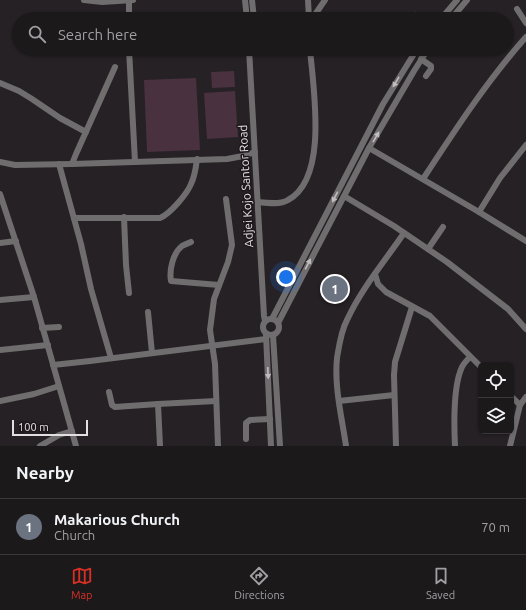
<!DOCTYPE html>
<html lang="en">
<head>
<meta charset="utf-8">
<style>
  :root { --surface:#1c191b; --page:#292628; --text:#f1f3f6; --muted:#a0a0a3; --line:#3a383a; --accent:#d93025 }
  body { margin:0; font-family:Ubuntu,sans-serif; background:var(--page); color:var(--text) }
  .controls { position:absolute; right:12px; bottom:12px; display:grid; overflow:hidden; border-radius:6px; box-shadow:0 1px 3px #0004 }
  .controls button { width:36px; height:36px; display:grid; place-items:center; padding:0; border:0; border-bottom:1px solid var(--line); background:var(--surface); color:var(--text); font:20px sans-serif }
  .scale { position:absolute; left:12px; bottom:10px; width:76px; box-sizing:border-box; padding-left:4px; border:2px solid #e3dfe1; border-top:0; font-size:11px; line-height:14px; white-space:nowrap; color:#e3dfe1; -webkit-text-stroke:3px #1d171b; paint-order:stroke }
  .you { position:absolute; left:286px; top:277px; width:14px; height:14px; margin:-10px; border:3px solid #fff; border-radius:50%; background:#1a73e8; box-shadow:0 0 0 6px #1a73e833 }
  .badge { display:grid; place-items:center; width:26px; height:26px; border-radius:50%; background:var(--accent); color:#fff; font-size:13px; font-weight:700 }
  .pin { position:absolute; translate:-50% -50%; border:2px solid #fff; box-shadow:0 1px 4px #0006 }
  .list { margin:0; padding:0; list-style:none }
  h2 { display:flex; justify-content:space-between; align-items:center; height:52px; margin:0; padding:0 16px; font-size:17px }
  h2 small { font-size:13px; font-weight:400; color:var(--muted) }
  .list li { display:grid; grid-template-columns:26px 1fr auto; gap:12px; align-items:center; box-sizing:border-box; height:56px; padding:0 16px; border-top:1px solid var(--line) }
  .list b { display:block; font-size:15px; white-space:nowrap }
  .list p { margin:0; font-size:13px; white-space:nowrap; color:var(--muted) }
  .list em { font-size:13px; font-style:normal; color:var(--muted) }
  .icon { flex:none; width:22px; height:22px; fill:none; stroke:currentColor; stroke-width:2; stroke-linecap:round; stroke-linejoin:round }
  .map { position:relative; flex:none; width:526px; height:446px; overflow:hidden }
  .search { position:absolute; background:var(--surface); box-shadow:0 1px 3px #0004; left:12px; right:12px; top:12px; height:44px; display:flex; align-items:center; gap:10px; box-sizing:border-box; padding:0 14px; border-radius:22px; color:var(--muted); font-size:15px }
  .sheet { height:108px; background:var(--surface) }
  nav { display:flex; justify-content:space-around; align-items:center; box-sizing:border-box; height:56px; border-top:1px solid var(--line); background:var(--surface); font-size:11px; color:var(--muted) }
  nav a { display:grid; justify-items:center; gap:2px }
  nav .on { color:var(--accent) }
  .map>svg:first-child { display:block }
</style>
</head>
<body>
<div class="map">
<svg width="526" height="446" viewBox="0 0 526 446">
  <rect width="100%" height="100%" fill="#262124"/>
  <!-- green -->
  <g fill="#493140">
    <path d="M234,71L235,87L212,88L211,72Z"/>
    <path d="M196,78L200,150L147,152L144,80Z"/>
    <path d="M235,91L238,137L207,139L204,93Z"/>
  </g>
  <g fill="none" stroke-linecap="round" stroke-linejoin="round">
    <!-- minor -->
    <g stroke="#706d6f" stroke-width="6">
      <path d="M84,0L102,2L133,0"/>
      <path d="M245,0L247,19"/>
      <path d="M252,0L254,19"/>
      <path d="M308,0L309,19"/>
      <path d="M129,1V19"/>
      <path d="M517,9L526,23"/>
      <path d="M415,15L420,19"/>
      <path d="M312,19L325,0"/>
      <path d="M441,19L457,0"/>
      <path d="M451,19L467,0"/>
      <path d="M129,49L135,162"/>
      <path d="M249,49L264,316L265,321"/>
      <path d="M421,59L431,66V69L426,76"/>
      <path d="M0,83L19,91L32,99L60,118L86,132"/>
      <path d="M369,148L479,212L526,241"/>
      <path d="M0,162L15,165L72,164L227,159L243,156L255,152"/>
      <path d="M59,164L81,244L91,289L111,358"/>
      <path d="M72,164L76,154L115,67"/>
      <path d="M423,179C455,130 487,81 526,37"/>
      <path d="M0,194L34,297L76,446"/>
      <path d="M344,196L394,226L447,262L508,309L526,329"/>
      <path d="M258,202C267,203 280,205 288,200C329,178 313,87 310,49"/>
      <path d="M479,212L500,178L526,145"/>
      <path d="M124,217L126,265L129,293"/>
      <path d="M74,218H160C170,214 187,194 191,184C195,176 196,167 197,159"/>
      <path d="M191,242C189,243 185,244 182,246C173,253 169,270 171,281L219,285"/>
      <path d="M0,243L16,241"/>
      <path d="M428,249L443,227"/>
      <path d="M375,274L378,284L386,292L430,316L481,367"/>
      <path d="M0,300L34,297"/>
      <path d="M148,312L152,353"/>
      <circle cx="271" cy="327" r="8"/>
      <path d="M272,319L383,104L417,49"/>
      <path d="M278,323L369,148L414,71L428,49"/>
      <path d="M42,328L59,327"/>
      <path d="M266,334L271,446"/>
      <path d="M273,335L280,446"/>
      <path d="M0,350L48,345"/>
      <path d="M53,365L90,361L266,339"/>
      <path d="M109,392L112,405L115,407L158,404L216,401"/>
      <path d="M511,396L520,405"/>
      <path d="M0,401L34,394L59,386"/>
      <path d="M339,401L394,395"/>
      <path d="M158,404L160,446"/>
      <path d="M246,439V423L250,420L270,419"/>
      <path d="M40,446L59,435L72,431"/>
      <path d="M218,446L215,364L210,330L214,299L228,262L232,245L226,199"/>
      <path d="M346,446C342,418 334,387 337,358C339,346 341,331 347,320C361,289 385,261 404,233"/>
      <path d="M396,446L394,375L395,362L412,307"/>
      <path d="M455,446C454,425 453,386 462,367C464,363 467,360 470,357"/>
      <path d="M510,446L520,405L526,397"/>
    </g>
  </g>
  <!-- one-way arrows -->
  <defs><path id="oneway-solid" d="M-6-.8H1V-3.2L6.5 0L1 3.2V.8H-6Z"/></defs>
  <g fill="#c0bdbf">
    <use href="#oneway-solid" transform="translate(396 82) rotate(121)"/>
    <use href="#oneway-solid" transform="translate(376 137) rotate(-60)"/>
    <use href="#oneway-solid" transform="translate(335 197) rotate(117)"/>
    <use href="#oneway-solid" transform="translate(308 264) rotate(-63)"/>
    <use href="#oneway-solid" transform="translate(268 373) rotate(87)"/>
  </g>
  <g text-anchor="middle" stroke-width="3" stroke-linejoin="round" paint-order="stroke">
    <!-- street labels -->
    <g font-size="12" fill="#e3dfe1" stroke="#1d171b">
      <text transform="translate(246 186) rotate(-93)" y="4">Adjei Kojo Santor Road</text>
    </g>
  </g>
</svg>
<div class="controls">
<button><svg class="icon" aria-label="locate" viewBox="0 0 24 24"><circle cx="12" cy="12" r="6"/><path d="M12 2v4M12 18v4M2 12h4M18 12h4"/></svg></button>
<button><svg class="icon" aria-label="layers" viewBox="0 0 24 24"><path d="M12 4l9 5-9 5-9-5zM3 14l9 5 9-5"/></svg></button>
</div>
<div class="scale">100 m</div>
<div class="you"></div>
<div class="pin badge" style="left:335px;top:289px;background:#6b7280">1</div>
<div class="search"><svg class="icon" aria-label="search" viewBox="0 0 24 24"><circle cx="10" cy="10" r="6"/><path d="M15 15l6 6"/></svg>Search here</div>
</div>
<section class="sheet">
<h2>Nearby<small></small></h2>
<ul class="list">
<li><span class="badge" style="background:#6b7280">1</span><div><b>Makarious Church</b><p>Church</p></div><em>70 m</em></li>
</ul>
</section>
<nav>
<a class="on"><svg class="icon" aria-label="map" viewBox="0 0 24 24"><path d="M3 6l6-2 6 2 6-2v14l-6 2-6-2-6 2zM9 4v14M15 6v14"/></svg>Map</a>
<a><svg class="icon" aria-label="directions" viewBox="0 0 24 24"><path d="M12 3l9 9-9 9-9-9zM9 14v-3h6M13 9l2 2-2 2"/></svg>Directions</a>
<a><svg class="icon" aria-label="saved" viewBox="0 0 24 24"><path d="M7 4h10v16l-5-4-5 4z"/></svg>Saved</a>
</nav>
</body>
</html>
